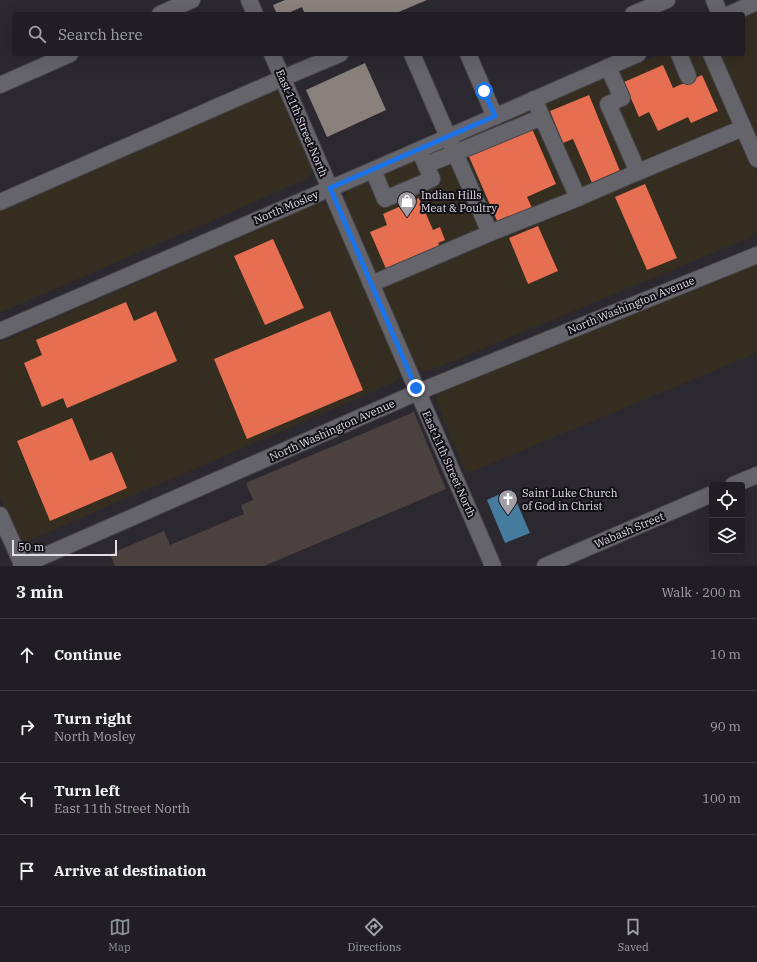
<!DOCTYPE html>
<html lang="en">
<head>
<meta charset="utf-8">
<style>
  :root { --surface:#201e24; --page:#2d2b31; --text:#f1f3f6; --muted:#a2a2a6; --line:#3d3c41; --accent:#8c9099 }
  body { margin:0; font-family:"IBM Plex Serif",serif; background:var(--page); color:var(--text) }
  .controls { position:absolute; right:12px; bottom:12px; display:grid; overflow:hidden; border-radius:4px; box-shadow:0 4px 16px #0002 }
  .controls button { width:36px; height:36px; display:grid; place-items:center; padding:0; border:0; border-bottom:1px solid var(--line); background:var(--surface); color:var(--text); font:20px sans-serif }
  .scale { position:absolute; left:12px; bottom:10px; width:105px; box-sizing:border-box; padding-left:4px; border:2px solid #e0dde6; border-top:0; font-size:11px; line-height:14px; white-space:nowrap; color:#e0dde6; -webkit-text-stroke:3px #121016; paint-order:stroke }
  .stop { position:absolute; width:12px; height:12px; margin:-9px; border:3px solid #1a73e8; border-radius:50%; background:#fff }
  .stop.end { background:#1a73e8; border-color:#fff; box-shadow:0 1px 4px #0008 }
  .list { margin:0; padding:0; list-style:none }
  h2 { display:flex; justify-content:space-between; align-items:center; height:52px; margin:0; padding:0 16px; font-size:17px }
  h2 small { font-size:13px; font-weight:400; color:var(--muted) }
  .list li { display:grid; grid-template-columns:26px 1fr auto; gap:12px; align-items:center; box-sizing:border-box; height:72px; padding:0 16px; border-top:1px solid var(--line) }
  .list b { display:block; font-size:15px; white-space:nowrap }
  .list p { margin:0; font-size:13px; white-space:nowrap; color:var(--muted) }
  .list em { font-size:13px; font-style:normal; color:var(--muted) }
  .icon { flex:none; width:22px; height:22px; fill:none; stroke:currentColor; stroke-width:2; stroke-linecap:round; stroke-linejoin:round }
  .map { position:relative; flex:none; width:757px; height:566px; overflow:hidden }
  .search { position:absolute; background:var(--surface); box-shadow:0 4px 16px #0002; left:12px; right:12px; top:12px; height:44px; display:flex; align-items:center; gap:10px; box-sizing:border-box; padding:0 14px; border-radius:4px; color:var(--muted); font-size:15px }
  .sheet { height:340px; background:var(--surface) }
  nav { display:flex; justify-content:space-around; align-items:center; box-sizing:border-box; height:56px; border-top:1px solid var(--line); background:var(--surface); font-size:11px; color:var(--muted) }
  nav a { display:grid; justify-items:center; gap:2px }
  nav .on { color:var(--accent) }
  .map>svg:first-child { display:block }
</style>
</head>
<body>
<div class="map">
<svg width="757" height="566" viewBox="0 0 757 566">
  <rect width="100%" height="100%" fill="#2b2830"/>
  <!-- commercial -->
  <g fill="#352d20">
    <path d="M757,12V137L721,54H743V18Z"/>
    <path d="M660,54L707,55L757,174V233L747,239L427,372L422,371L416,366L344,199L346,192L352,188Z"/>
    <path d="M278,85L312,164L313,173L309,178L0,313V201Z"/>
    <path d="M323,203L329,206L332,214L400,374L398,379L393,383L28,541H21L17,537L0,496V342L316,204Z"/>
    <path d="M757,258V353L466,474L436,401L437,394L445,388Z"/>
  </g>
  <!-- shops -->
  <g fill="#e76f51">
    <path d="M663,65L673,88L702,75L718,111L691,123L688,117L658,131L649,112L639,117L624,82Z"/>
    <path d="M589,95L620,171L592,183L573,139L563,143L550,111Z"/>
    <path d="M530,124L556,184L527,197L532,208L498,223L467,152Z"/>
    <path d="M645,184L677,258L647,270L615,197Z"/>
    <path d="M419,198L433,230L440,227L445,240L438,243L441,248L387,271L370,232L387,225L383,214Z"/>
    <path d="M538,226L558,271L528,284L509,238Z"/>
    <path d="M273,239L304,308L265,325L234,256Z"/>
    <path d="M126,302L134,321L156,311L177,361L67,408L63,398L42,407L24,363L42,355L36,340Z"/>
    <path d="M330,311L363,390L247,439L214,359Z"/>
    <path d="M72,418L90,461L112,452L127,488L50,521L17,441Z"/>
  </g>
  <!-- public -->
  <path fill="#457b9d" d="M511,489L530,533L505,543L487,500Z"/>
  <!-- industry -->
  <g fill="#8a817c">
    <path d="M285,0H427L394,14H305L302,7L286,14H277L273,5Z"/>
    <path d="M365,63L386,110L327,137L306,90Z"/>
  </g>
  <!-- building -->
  <path fill="#4b4240" d="M414,412L446,489L264,566H115L110,554L164,531L170,545L244,514L241,505L253,500L246,483Z"/>
  <g fill="none" stroke-linecap="round" stroke-linejoin="round">
    <defs>
      <g id="minor">
        <path d="M249,0L255,14"/>
        <path d="M714,0L720,14"/>
        <path d="M160,14L192,0"/>
        <path d="M633,14L667,0"/>
        <path d="M730,14L757,2"/>
        <path d="M272,54L493,566"/>
        <path d="M412,54L490,233L578,198L534,99"/>
        <path d="M468,54L495,117"/>
        <path d="M679,54L688,76"/>
        <path d="M711,54L757,159"/>
        <path d="M0,85L70,54"/>
        <path d="M426,165L542,117"/>
        <path d="M373,170L385,199L432,179L422,156"/>
        <path d="M638,172L743,128"/>
        <path d="M578,198L638,172L608,104L622,98L608,67"/>
        <path d="M0,202L283,78L340,54"/>
        <path d="M371,284L490,233"/>
        <path d="M0,331L373,170L638,54"/>
        <path d="M733,485L757,475"/>
        <path d="M0,515L23,566"/>
        <path d="M21,566L418,392L757,255"/>
        <path d="M545,566L712,494"/>
      </g>
    </defs>
    <!-- minor casing -->
    <use href="#minor" stroke="#454349" stroke-width="18"/>
    <!-- minor -->
    <use href="#minor" stroke="#66646b" stroke-width="16"/>
  </g>
  <g fill="none" stroke-linecap="round" stroke-linejoin="round">
    <!-- route -->
    <path stroke="#1a73e8" stroke-width="5" d="M416,388L330,188L495,116L484,91"/>
  </g>
  <!-- icons -->
  <defs>
    <symbol id="shop-pin" viewBox="-11 -11 22 30"><path d="M0 17L-7.5 6A9.5 9.5 0 1 1 7.5 6Z" fill="#a19ea6" stroke="#121016"/><path d="M-5-2.5h2.3a2.7 3.5 0 0 1 5.4 0H5L5.5 6h-11ZM-1.5-2.5h3a1.5 2.3 0 0 0-3 0Z" fill="#fff"/></symbol>
    <symbol id="church-pin" viewBox="-11 -11 22 30"><path d="M0 17L-7.5 6A9.5 9.5 0 1 1 7.5 6Z" fill="#a19ea6" stroke="#121016"/><path d="M-1.2-6h2.4v3.5h3.3v2.4h-3.3V6h-2.4V-.1h-3.3v-2.4h3.3Z" fill="#fff"/></symbol>
  </defs>
  <g fill-rule="evenodd">
    <use href="#shop-pin" x="396" y="190" width="22" height="30"/>
    <use href="#church-pin" x="497" y="488" width="22" height="30"/>
  </g>
  <g text-anchor="middle" stroke-width="4" stroke-linejoin="round" paint-order="stroke">
    <!-- street labels -->
    <g font-size="11" fill="#e0dde6" stroke="#121016">
      <text transform="translate(302 123) rotate(67)" y="4">East 11th Street North</text>
      <text transform="translate(286 207) rotate(-23)" y="4">North Mosley</text>
      <text transform="translate(631 305) rotate(-22)" y="4">North Washington Avenue</text>
      <text transform="translate(332 430) rotate(-24)" y="4">North Washington Avenue</text>
      <text transform="translate(449 464) rotate(66)" y="4">East 11th Street North</text>
      <text transform="translate(629 530) rotate(-23)" y="4">Wabash Street</text>
    </g>
    <!-- poi labels -->
    <g font-size="11" fill="#e0dde6" stroke="#121016" text-anchor="start">
      <text x="421" y="199">Indian Hills<tspan x="421" dy="13">Meat &amp; Poultry</tspan></text>
      <text x="522" y="497">Saint Luke Church<tspan x="522" dy="13">of God in Christ</tspan></text>
    </g>
  </g>
</svg>
<div class="controls">
<button><svg class="icon" aria-label="locate" viewBox="0 0 24 24"><circle cx="12" cy="12" r="6"/><path d="M12 2v4M12 18v4M2 12h4M18 12h4"/></svg></button>
<button><svg class="icon" aria-label="layers" viewBox="0 0 24 24"><path d="M12 4l9 5-9 5-9-5zM3 14l9 5 9-5"/></svg></button>
</div>
<div class="scale">50 m</div>
<div class="stop" style="left:484px;top:91px"></div>
<div class="stop end" style="left:416px;top:388px"></div>
<div class="search"><svg class="icon" aria-label="search" viewBox="0 0 24 24"><circle cx="10" cy="10" r="6"/><path d="M15 15l6 6"/></svg>Search here</div>
</div>
<section class="sheet">
<h2>3 min<small>Walk · 200 m</small></h2>
<ul class="list">
<li><svg class="icon" aria-label="ahead" viewBox="0 0 24 24"><path d="M12 20V5M6 11l6-6 6 6"/></svg><div><b>Continue</b></div><em>10 m</em></li>
<li><svg class="icon" aria-label="right" viewBox="0 0 24 24"><path d="M7 20v-9h11M14 6l5 5-5 5"/></svg><div><b>Turn right</b><p>North Mosley</p></div><em>90 m</em></li>
<li><svg class="icon" aria-label="left" viewBox="0 0 24 24"><path d="M17 20v-9H6M10 6l-5 5 5 5"/></svg><div><b>Turn left</b><p>East 11th Street North</p></div><em>100 m</em></li>
<li><svg class="icon" aria-label="arrive" viewBox="0 0 24 24"><path d="M6 21V4h12l-3 4 3 4H6"/></svg><div><b>Arrive at destination</b></div></li>
</ul>
</section>
<nav>
<a class="on"><svg class="icon" aria-label="map" viewBox="0 0 24 24"><path d="M3 6l6-2 6 2 6-2v14l-6 2-6-2-6 2zM9 4v14M15 6v14"/></svg>Map</a>
<a><svg class="icon" aria-label="directions" viewBox="0 0 24 24"><path d="M12 3l9 9-9 9-9-9zM9 14v-3h6M13 9l2 2-2 2"/></svg>Directions</a>
<a><svg class="icon" aria-label="saved" viewBox="0 0 24 24"><path d="M7 4h10v16l-5-4-5 4z"/></svg>Saved</a>
</nav>
</body>
</html>
